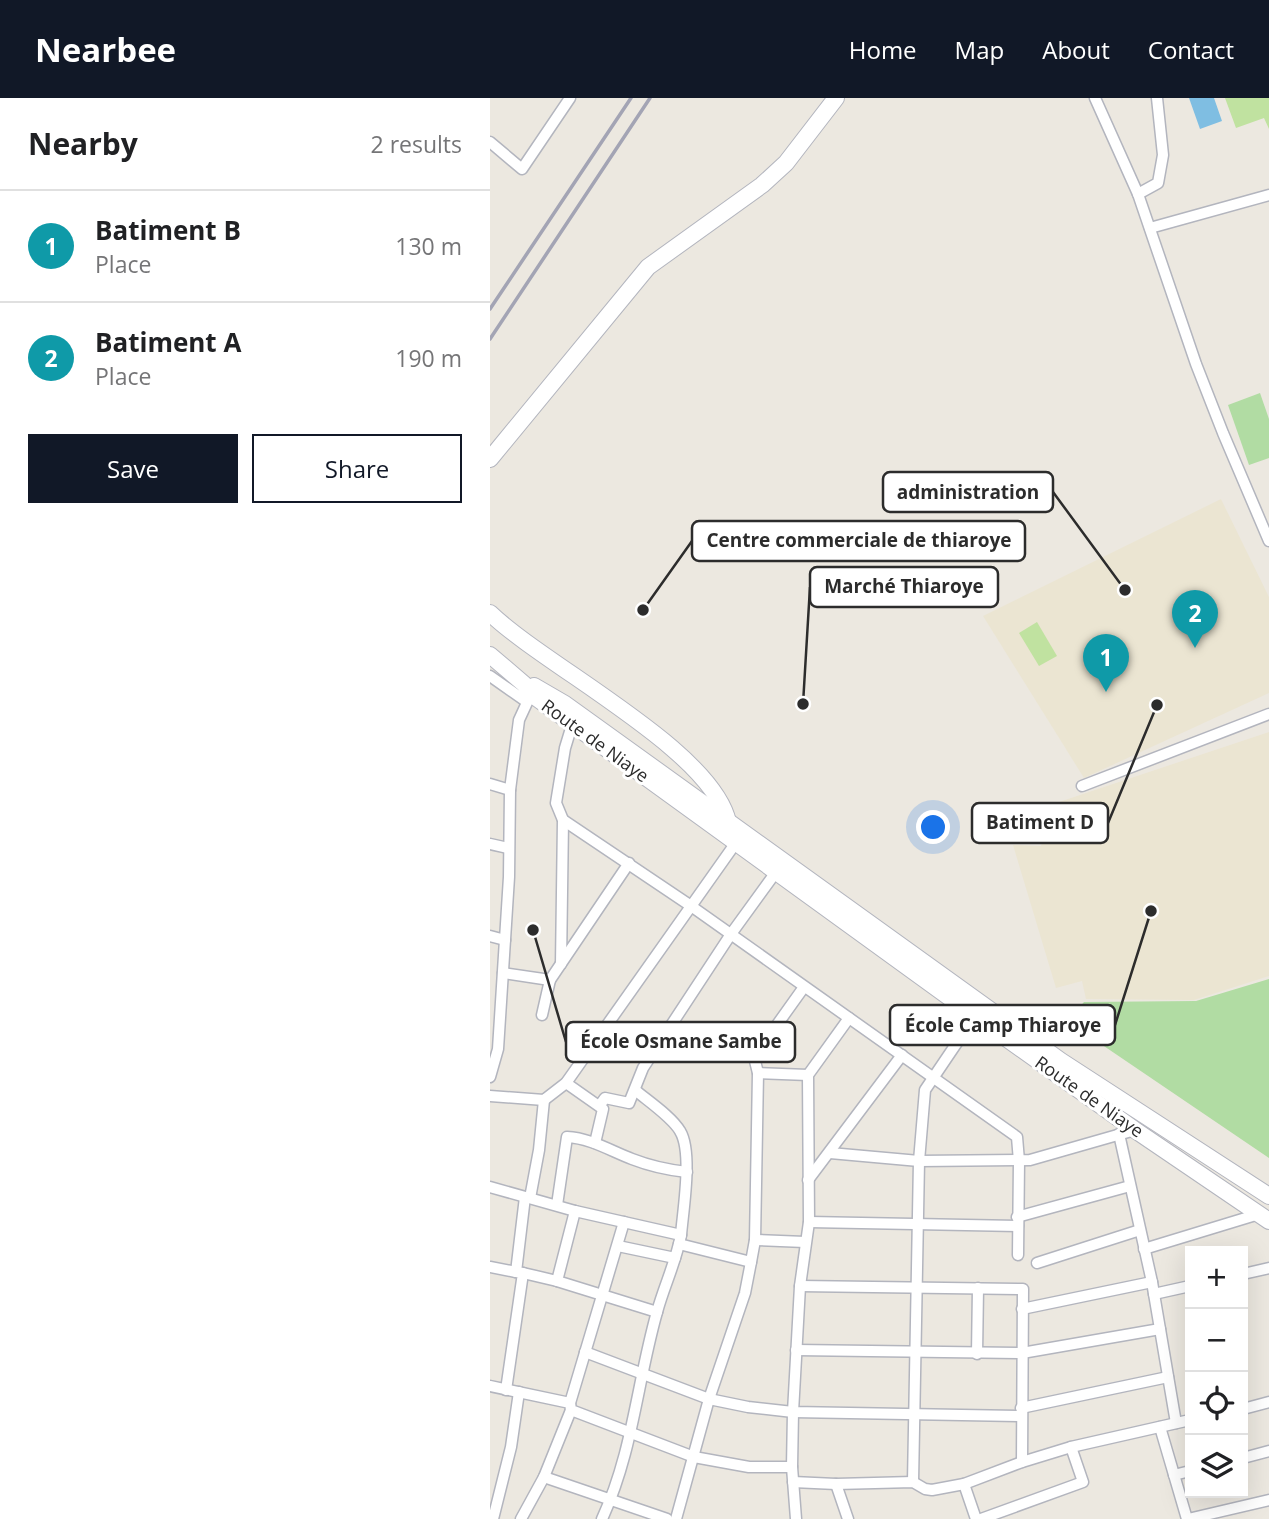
<!DOCTYPE html>
<html lang="en">
<head>
<meta charset="utf-8">
<style>
  :root { --surface:#fff; --page:#f6f6f6; --text:#202124; --muted:#757577; --line:#e0e0e0; --accent:#111827 }
  body { margin:0; font-family:"Open Sans",sans-serif; background:var(--page); color:var(--text) }
  .controls { position:absolute; right:21px; bottom:21px; display:grid; overflow:hidden; border-radius:0px; box-shadow:0 7px 28px #0002 }
  .controls button { width:63px; height:63px; display:grid; place-items:center; padding:0; border:0; border-bottom:2px solid var(--line); background:var(--surface); color:var(--text); font:35px sans-serif }
  .you { position:absolute; left:444px; top:730px; width:24px; height:24px; margin:-18px; border:5px solid #fff; border-radius:50%; background:#1a73e8; box-shadow:0 0 0 10px #1a73e833 }
  .badge { display:grid; place-items:center; width:46px; height:46px; border-radius:50%; background:var(--accent); color:#fff; font-size:23px; font-weight:700 }
  .pin { position:absolute; translate:-50% -58px; filter:drop-shadow(0 2px 4px #0008) }
  .pin::after { content:''; position:absolute; top:37px; width:24px; height:21px; background:inherit; clip-path:polygon(0 0,100% 0,50% 100%) }
  .list { margin:0; padding:0; list-style:none }
  h2 { display:flex; justify-content:space-between; align-items:center; height:91px; margin:0; padding:0 28px; font-size:30px }
  h2 small { font-size:23px; font-weight:400; color:var(--muted) }
  .list li { display:grid; grid-template-columns:46px 1fr auto; gap:21px; align-items:center; box-sizing:border-box; height:112px; padding:0 28px; border-top:2px solid var(--line) }
  .list b { display:block; font-size:26px; white-space:nowrap }
  .list p { margin:0; font-size:23px; white-space:nowrap; color:var(--muted) }
  .list em { font-size:23px; font-style:normal; color:var(--muted) }
  .actions { display:flex; gap:14px; padding:21px 28px }
  .actions a { flex:1; padding:16px 0; border:2px solid var(--accent); border-radius:0px; text-align:center; font-size:24px; color:var(--accent) }
  .actions .main { background:var(--accent); color:#fff }
  .icon { flex:none; width:38px; height:38px; fill:none; stroke:currentColor; stroke-width:2; stroke-linecap:round; stroke-linejoin:round }
  .map { position:relative; flex:none; width:779px; height:1421px; overflow:hidden }
  header { display:flex; align-items:center; gap:42px; box-sizing:border-box; height:98px; padding:0 35px; background:var(--accent); color:#fff }
  header strong { font-size:33px }
  nav { display:flex; gap:38px; margin-inline-start:auto; font-size:24px }
  main { display:flex }
  aside { flex:1; background:var(--surface) }
  .map>svg:first-child { display:block }
</style>
</head>
<body>
<header>
<strong>Nearbee</strong>
<nav><a>Home</a><a>Map</a><a>About</a><a>Contact</a></nav>
</header>
<main>
<aside>
<h2>Nearby<small>2 results</small></h2>
<ul class="list">
<li><span class="badge" style="background:#0f9aa8">1</span><div><b>Batiment B</b><p>Place</p></div><em>130 m</em></li>
<li><span class="badge" style="background:#0f9aa8">2</span><div><b>Batiment A</b><p>Place</p></div><em>190 m</em></li>
</ul>
<div class="actions"><a class="main">Save</a><a>Share</a></div>
</aside>
<div class="map">
<svg width="779" height="1421" viewBox="0 0 779 1421">
  <rect width="100%" height="100%" fill="#ece8e0"/>
  <!-- education -->
  <g fill="#ebe5d2">
    <path d="M731,401L779,499V595L594,680L493,518Z"/>
    <path d="M779,634V878L704,902L596,901L592,883L566,890L523,747L551,748L563,706Z"/>
  </g>
  <!-- green -->
  <g fill="#b1dca3">
    <path d="M770,295L779,321V360L759,367L738,307Z"/>
    <path d="M779,881V1060L577,923L594,904L706,903Z"/>
  </g>
  <!-- pitch -->
  <g fill="#c0e2a0">
    <path d="M735,0H779V31L774,20L746,30Z"/>
    <path d="M547,524L567,558L549,568L529,535Z"/>
  </g>
  <!-- water -->
  <path fill="#7fbee2" d="M699,0H724L732,23L710,31Z"/>
  <g fill="none" stroke-linecap="round" stroke-linejoin="round">
    <defs>
      <g id="street">
        <path d="M605,0L648,96L706,266L733,335L779,443"/>
        <path d="M0,44L32,71L80,0"/>
        <path d="M648,96L668,85L673,57L667,0"/>
        <path d="M660,130L779,97"/>
        <path d="M0,578L37,604"/>
        <path d="M0,686L20,692"/>
        <path d="M592,688L779,616"/>
        <path d="M73,722L201,808L527,1039L529,1063L528,1157"/>
        <path d="M0,746L18,750"/>
        <path d="M0,838L15,842"/>
        <path d="M71,866L73,722L66,705L75,650L82,627"/>
        <path d="M13,875L60,882L139,765"/>
        <path d="M52,917L60,882"/>
        <path d="M268,975L318,977"/>
        <path d="M0,979L8,951L19,779L20,692L29,622L41,596"/>
        <path d="M76,985L113,1011L105,1045"/>
        <path d="M145,992C158,1003 182,1019 190,1033C203,1054 193,1112 191,1137"/>
        <path d="M0,998L54,1002L76,985L245,746"/>
        <path d="M110,1007L115,1000L139,1005L153,970L241,836L286,774"/>
        <path d="M629,1036L662,1184L686,1325"/>
        <path d="M340,1055L429,1063L540,1062L645,1032"/>
        <path d="M318,1082L412,957"/>
        <path d="M0,1089L85,1113L191,1137C186,1164 174,1188 167,1214C147,1284 143,1354 112,1421"/>
        <path d="M40,1100L49,1052L54,1002"/>
        <path d="M67,1107L77,1039C100,1040 121,1053 142,1061C160,1068 178,1072 197,1074"/>
        <path d="M527,1119L640,1088"/>
        <path d="M319,1124L528,1128"/>
        <path d="M265,1142L315,1144"/>
        <path d="M189,1146L261,1164"/>
        <path d="M128,1148L185,1160"/>
        <path d="M654,1151L769,1116"/>
        <path d="M547,1165L650,1132"/>
        <path d="M0,1169L26,1174"/>
        <path d="M33,1175L67,1183L167,1214"/>
        <path d="M753,1176L779,1170"/>
        <path d="M67,1183L85,1113"/>
        <path d="M310,1188L533,1191L532,1364"/>
        <path d="M664,1196L700,1188"/>
        <path d="M532,1211L662,1184"/>
        <path d="M306,1252L532,1255L670,1231"/>
        <path d="M95,1254L219,1301L258,1309L303,1314L531,1318"/>
        <path d="M487,1256L488,1190"/>
        <path d="M0,1288L80,1305L81,1312L204,1359L259,1369H302"/>
        <path d="M16,1292L33,1175L26,1174L35,1099"/>
        <path d="M80,1305L134,1124"/>
        <path d="M531,1310L678,1279"/>
        <path d="M753,1311L779,1304"/>
        <path d="M670,1329L697,1421"/>
        <path d="M753,1360L779,1353"/>
        <path d="M684,1377L700,1373"/>
        <path d="M54,1379L177,1421"/>
        <path d="M303,1384L346,1386L423,1384L435,1391L442,1392L474,1386L532,1364L581,1349L700,1322"/>
        <path d="M423,1384L429,1063L435,992L485,918"/>
        <path d="M346,1386L358,1421"/>
        <path d="M474,1386L486,1421"/>
        <path d="M3,1421L21,1349L29,1294"/>
        <path d="M31,1421L54,1379L81,1312"/>
        <path d="M186,1421L219,1301L255,1195L261,1164L265,1142L268,975L264,959L314,889"/>
        <path d="M306,1421L302,1369L303,1314L310,1188L319,1124L318,977L359,920"/>
        <path d="M491,1421L593,1384L581,1349"/>
        <path d="M698,1421L779,1402"/>
      </g>
      <g id="secondary">
        <path d="M0,361L158,169L272,87L296,65L346,0"/>
        <path d="M0,515C56,569 222,652 238,724"/>
        <path d="M0,557L34,586L41,596L485,918L645,1032L779,1123"/>
        <path d="M44,588L75,606L571,963L779,1098"/>
      </g>
    </defs>
    <!-- street casing -->
    <use href="#street" stroke="#b3b5be" stroke-width="13"/>
    <!-- secondary casing -->
    <use href="#secondary" stroke="#b3b5be" stroke-width="18"/>
    <!-- street -->
    <use href="#street" stroke="#fff" stroke-width="10"/>
    <!-- secondary -->
    <use href="#secondary" stroke="#fff" stroke-width="16"/>
    <!-- rail -->
    <g stroke="#a3a4b4" stroke-width="3.5">
      <path d="M0,211L141,0"/>
      <path d="M0,241L160,0"/>
    </g>
  </g>
  <g text-anchor="middle" stroke-width="6" stroke-linejoin="round" paint-order="stroke">
    <!-- street labels -->
    <g font-size="18" fill="#2c2c2c" stroke="#fff">
      <text transform="translate(105 643) rotate(36)" y="6">Route de Niaye</text>
      <text transform="translate(599 999) rotate(35)" y="6">Route de Niaye</text>
    </g>
  </g>
  <!-- callouts -->
  <path fill="none" stroke="#2c2c2c" stroke-width="2.5" d="M635 492L563 394M153 512L202 443M313 606L320 489M667 607L618 725M661 813L625 927M43 832L76 944"/>
  <g fill="#2c2c2c" stroke="#fff" stroke-width="2.5">
    <circle cx="635" cy="492" r="7"/>
    <circle cx="153" cy="512" r="7"/>
    <circle cx="313" cy="606" r="7"/>
    <circle cx="667" cy="607" r="7"/>
    <circle cx="661" cy="813" r="7"/>
    <circle cx="43" cy="832" r="7"/>
  </g>
  <g fill="#fff" stroke="#2c2c2c" stroke-width="2.5">
    <rect x="393" y="374" width="170" height="40" rx="7"/>
    <rect x="202" y="423" width="333" height="40" rx="7"/>
    <rect x="320" y="469" width="188" height="40" rx="7"/>
    <rect x="482" y="705" width="136" height="40" rx="7"/>
    <rect x="400" y="907" width="225" height="40" rx="7"/>
    <rect x="76" y="924" width="229" height="40" rx="7"/>
  </g>
  <g font-size="19" text-anchor="middle" font-weight="bold" fill="#2c2c2c">
    <text x="478" y="401">administration</text>
    <text x="369" y="449">Centre commerciale de thiaroye</text>
    <text x="414" y="495">Marché Thiaroye</text>
    <text x="550" y="731">Batiment D</text>
    <text x="513" y="934">École Camp Thiaroye</text>
    <text x="191" y="950">École Osmane Sambe</text>
  </g>
</svg>
<div class="controls">
<button>+</button>
<button>−</button>
<button><svg class="icon" aria-label="locate" viewBox="0 0 24 24"><circle cx="12" cy="12" r="6"/><path d="M12 2v4M12 18v4M2 12h4M18 12h4"/></svg></button>
<button><svg class="icon" aria-label="layers" viewBox="0 0 24 24"><path d="M12 4l9 5-9 5-9-5zM3 14l9 5 9-5"/></svg></button>
</div>
<div class="you"></div>
<div class="pin badge" style="left:616px;top:594px;background:#0f9aa8">1</div>
<div class="pin badge" style="left:705px;top:550px;background:#0f9aa8">2</div>
</div>
</main>
</body>
</html>
